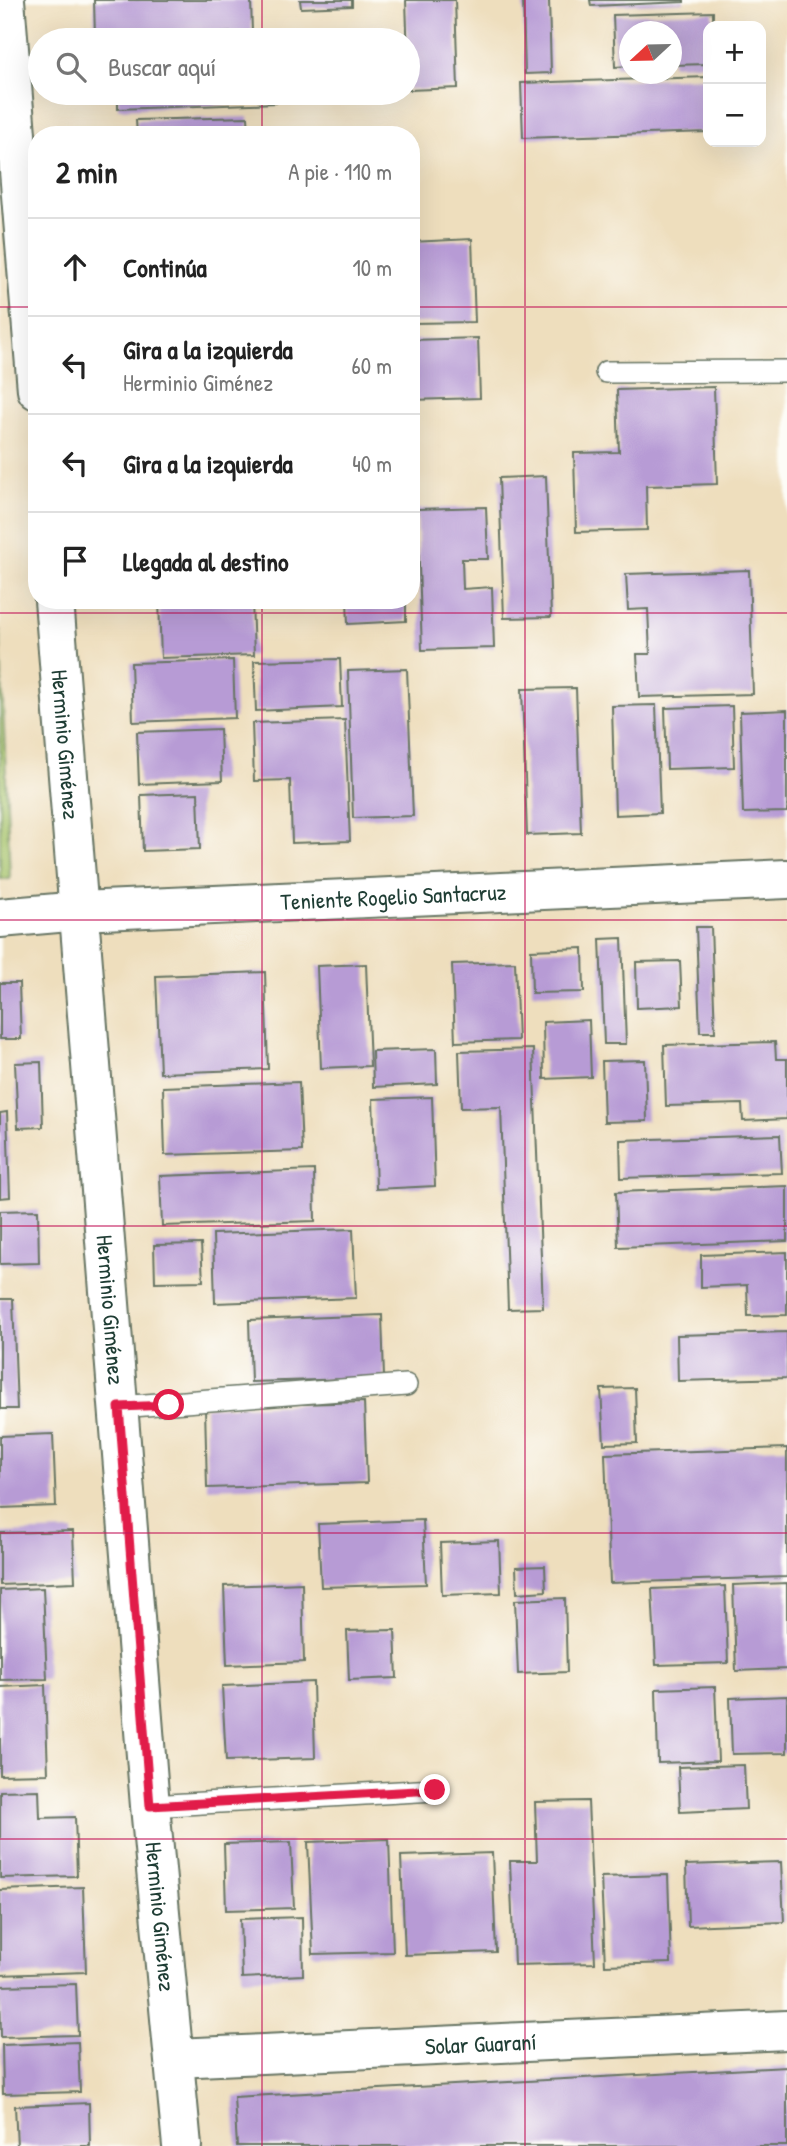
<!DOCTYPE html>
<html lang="es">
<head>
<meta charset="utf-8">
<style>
  :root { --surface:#fff; --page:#f2f2f2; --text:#222; --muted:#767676; --line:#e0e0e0 }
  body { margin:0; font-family:"Patrick Hand",sans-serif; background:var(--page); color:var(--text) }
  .controls { position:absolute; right:21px; top:21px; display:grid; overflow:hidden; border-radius:14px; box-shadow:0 7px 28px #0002 }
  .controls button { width:63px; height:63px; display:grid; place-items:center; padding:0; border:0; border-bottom:2px solid var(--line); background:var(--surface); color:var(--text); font:35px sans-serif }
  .compass { position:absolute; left:619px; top:21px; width:63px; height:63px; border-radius:50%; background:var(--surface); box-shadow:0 7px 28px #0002; rotate:248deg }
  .stop { position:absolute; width:21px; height:21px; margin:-16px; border:5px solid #e11d48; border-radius:50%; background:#fff }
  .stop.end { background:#e11d48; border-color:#fff; box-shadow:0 2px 7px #0008 }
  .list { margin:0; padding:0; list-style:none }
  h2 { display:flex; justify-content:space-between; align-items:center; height:91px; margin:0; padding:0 28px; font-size:30px }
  h2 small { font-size:23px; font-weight:400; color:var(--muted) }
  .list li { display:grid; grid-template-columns:46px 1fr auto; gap:21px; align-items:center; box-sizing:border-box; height:98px; padding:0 28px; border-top:2px solid var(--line) }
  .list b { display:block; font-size:26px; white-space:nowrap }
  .list p { margin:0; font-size:23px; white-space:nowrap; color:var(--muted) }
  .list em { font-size:23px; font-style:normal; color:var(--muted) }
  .icon { flex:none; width:38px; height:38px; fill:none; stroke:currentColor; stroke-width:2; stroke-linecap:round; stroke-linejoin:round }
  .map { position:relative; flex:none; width:787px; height:2146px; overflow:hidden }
  .search { position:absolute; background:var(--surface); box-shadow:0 7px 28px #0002; left:28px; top:28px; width:392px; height:77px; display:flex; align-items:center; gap:18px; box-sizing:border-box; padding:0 24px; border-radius:38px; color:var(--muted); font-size:26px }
  .panel { position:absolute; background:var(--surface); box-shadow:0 7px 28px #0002; left:28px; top:126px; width:392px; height:483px; border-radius:28px }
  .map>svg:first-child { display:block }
</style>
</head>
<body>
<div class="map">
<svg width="787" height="2146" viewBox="0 0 787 2146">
  <rect width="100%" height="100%" fill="#fdfcf7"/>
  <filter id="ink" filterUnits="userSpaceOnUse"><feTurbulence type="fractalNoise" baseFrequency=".0143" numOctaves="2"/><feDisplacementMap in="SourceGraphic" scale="14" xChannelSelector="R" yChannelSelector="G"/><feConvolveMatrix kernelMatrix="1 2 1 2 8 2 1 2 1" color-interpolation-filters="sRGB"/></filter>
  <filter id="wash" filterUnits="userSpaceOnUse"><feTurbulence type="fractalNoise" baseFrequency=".00686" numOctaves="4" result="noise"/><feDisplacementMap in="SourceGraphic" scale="28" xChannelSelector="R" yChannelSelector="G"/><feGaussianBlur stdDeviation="1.57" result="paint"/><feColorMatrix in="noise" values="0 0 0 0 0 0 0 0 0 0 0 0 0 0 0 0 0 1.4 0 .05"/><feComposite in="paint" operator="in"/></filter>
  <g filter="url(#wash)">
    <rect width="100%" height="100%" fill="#eedebd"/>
    <!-- green -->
    <path fill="#a6c36b" stroke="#628050" stroke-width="2" d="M0,629L10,879H0Z"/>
    <g id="blocks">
      <!-- building -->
      <g fill="#b79bd5">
        <path d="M94,0H251L252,32L95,37Z"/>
        <path d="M300,0H352V6L301,8Z"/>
        <path d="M406,0H455L458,88L409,90Z"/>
        <path d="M523,0H549L551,73L525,74Z"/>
        <path d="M590,0H684V2L591,6Z"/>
        <path d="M713,12V26H708V64L672,65V32H630V66L615,67L613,15Z"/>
        <path d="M708,77V132L523,138L521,83Z"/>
        <path d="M118,93H276V103L118,109Z"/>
        <path d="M248,117L249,135H137L136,120Z"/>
        <path d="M472,239L475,322L411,323V242Z"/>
        <path d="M478,338L480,398L411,400V340Z"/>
        <path d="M714,387L717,484L646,486L647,530L576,532L574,453L619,452L617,390Z"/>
        <path d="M546,476L551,617L504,618L499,478Z"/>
        <path d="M486,507L488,559H462L463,589L492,587L494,648L422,650L417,509Z"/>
        <path d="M749,570L753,694L639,697L637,654H650L648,609L628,610L626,574Z"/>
        <path d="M159,600H252L254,655L161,658Z"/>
        <path d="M347,600H406V621L348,624Z"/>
        <path d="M340,659L342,707L256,711L254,661Z"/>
        <path d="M233,660L235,718L133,722L131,663Z"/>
        <path d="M407,669L413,816L353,818L348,671Z"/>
        <path d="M576,688L581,833L527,835L522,689Z"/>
        <path d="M656,705L660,813L615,815L612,706Z"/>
        <path d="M732,706L734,767L667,769L665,708Z"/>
        <path d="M787,710V812L743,813L740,712Z"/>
        <path d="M345,720L350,841L292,843L290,780L254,781L252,723Z"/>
        <path d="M220,729L222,781L139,784L137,732Z"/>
        <path d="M198,793L200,849L143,851L141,795Z"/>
        <path d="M696,927H711L715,1032H700Z"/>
        <path d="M622,938L626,1044H604L600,939Z"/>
        <path d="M583,948L584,992L532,993L531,950Z"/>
        <path d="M680,961L682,1006L637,1008L636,962Z"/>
        <path d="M515,962L518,1040L455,1042L452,964Z"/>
        <path d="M366,964L370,1066L321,1068L317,966Z"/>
        <path d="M265,972L268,1069L160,1073L156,976Z"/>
        <path d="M0,983H19L21,1039H0Z"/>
        <path d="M589,1020L591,1077L544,1079L543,1022Z"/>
        <path d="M775,1042L776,1059H787V1119L743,1121L742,1104L666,1106L664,1045Z"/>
        <path d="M436,1049L437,1084L373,1087L372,1051Z"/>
        <path d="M533,1049L543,1308L508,1309L501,1107L461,1108L459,1051Z"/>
        <path d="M645,1060L647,1121L604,1122L602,1061Z"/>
        <path d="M41,1062L43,1127L18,1128L15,1063Z"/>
        <path d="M299,1082L302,1151L165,1155L163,1087Z"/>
        <path d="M432,1097L435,1186L376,1189L373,1099Z"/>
        <path d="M7,1112L10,1197L0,1198V1113Z"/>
        <path d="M780,1135L782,1173L621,1178L620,1140Z"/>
        <path d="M314,1170L315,1221L162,1226L160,1176Z"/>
        <path d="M787,1186V1241L618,1247L616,1192Z"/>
        <path d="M38,1210L39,1263L0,1264V1211Z"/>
        <path d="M353,1229L356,1298L215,1303L213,1234Z"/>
        <path d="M201,1244L203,1281L155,1282L154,1245Z"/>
        <path d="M787,1252V1315L748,1316L747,1285L701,1287V1255Z"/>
        <path d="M0,1299H13L17,1409H0Z"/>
        <path d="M382,1315L384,1378L251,1382L249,1320Z"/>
        <path d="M787,1332V1378L678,1381L677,1335Z"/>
        <path d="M635,1388L637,1443L604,1444L601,1389Z"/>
        <path d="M364,1402L367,1483L207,1488L205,1407Z"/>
        <path d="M53,1434L56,1506L0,1508V1436Z"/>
        <path d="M787,1448V1577L610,1583L605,1454Z"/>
        <path d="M423,1520L426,1584L321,1587L318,1524Z"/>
        <path d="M73,1531L75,1582L0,1585V1533Z"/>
        <path d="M499,1541L501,1593L442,1595L440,1543Z"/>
        <path d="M545,1566L546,1591L517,1593L516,1567Z"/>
        <path d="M302,1583L304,1662L227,1665L224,1586Z"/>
        <path d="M787,1583V1669L736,1671L733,1585Z"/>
        <path d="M725,1586L728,1663L656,1665L652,1589Z"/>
        <path d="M43,1588L47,1679L0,1680V1590Z"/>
        <path d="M565,1598L567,1672L518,1674L515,1600Z"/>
        <path d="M395,1630L397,1678L349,1680L347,1631Z"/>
        <path d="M313,1682L315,1758L226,1761L222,1686Z"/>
        <path d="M45,1685L48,1774L0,1775V1687Z"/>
        <path d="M715,1687L718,1761L658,1763L656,1689Z"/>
        <path d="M787,1696V1753L732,1754L730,1698Z"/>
        <path d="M744,1765L746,1809L680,1812L678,1767Z"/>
        <path d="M39,1790L40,1818L75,1817L77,1876L0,1878V1791Z"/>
        <path d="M588,1801L595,1963L514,1965L510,1861H537L535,1802Z"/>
        <path d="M389,1839L393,1952L313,1954L308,1842Z"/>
        <path d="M291,1842L294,1908L226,1910L224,1844Z"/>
        <path d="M492,1853L496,1952L405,1955L401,1856Z"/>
        <path d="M781,1862L784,1922L688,1926L686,1865Z"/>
        <path d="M668,1875L671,1963L605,1965L601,1877Z"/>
        <path d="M83,1887L86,1972L0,1975V1890Z"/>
        <path d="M302,1917L303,1975L242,1978L240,1919Z"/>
        <path d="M76,1984L78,2035L1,2037L0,1986Z"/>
        <path d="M78,2042L80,2092L3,2094L2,2045Z"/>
        <path d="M787,2067V2146H237L234,2097Z"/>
        <path d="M89,2103L90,2146H17L15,2106Z"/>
      </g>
    </g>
  </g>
  <g filter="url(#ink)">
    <use href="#blocks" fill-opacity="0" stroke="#677564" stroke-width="2"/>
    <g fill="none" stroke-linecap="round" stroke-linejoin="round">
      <defs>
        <g id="lane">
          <path d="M606,372L787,371"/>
          <path d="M119,1407L406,1385"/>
          <path d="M150,1806L435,1790"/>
        </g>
        <g id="street">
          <path d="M5,0L37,390"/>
          <path id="s1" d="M54,600L150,1806L182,2146"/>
          <path id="s2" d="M0,918L80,911L787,879"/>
          <path id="s3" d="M175,2058L787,2030"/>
        </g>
      </defs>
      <!-- lane casing -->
      <use href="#lane" stroke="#677564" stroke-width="24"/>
      <!-- street casing -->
      <use href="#street" stroke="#677564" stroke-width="42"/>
      <!-- lane -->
      <use href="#lane" stroke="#fff" stroke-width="21"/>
      <!-- street -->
      <use href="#street" stroke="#fff" stroke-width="38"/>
    </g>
  </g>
  <g fill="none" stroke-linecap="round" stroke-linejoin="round" filter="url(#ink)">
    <!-- route -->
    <path stroke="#e11d48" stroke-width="9" d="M169,1405L119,1407L150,1806L435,1790"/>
  </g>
  <!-- grid -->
  <path fill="none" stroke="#c2185b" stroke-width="2" stroke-opacity="0.55" d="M262,0V40M525,0V2146M262,93V135M0,307H37M411,307H787M262,600V2146M0,613H787M0,920H787M0,1226H787M0,1533H787M0,1839H787"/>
  <g text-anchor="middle" stroke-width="7" stroke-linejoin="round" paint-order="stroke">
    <!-- street labels -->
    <g font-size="23" fill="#1f3d34" stroke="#fdfcf7">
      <text dy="8" stroke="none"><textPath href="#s1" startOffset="145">Herminio Giménez</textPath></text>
      <text dy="8" stroke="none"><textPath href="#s2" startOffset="394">Teniente Rogelio Santacruz</textPath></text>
      <text dy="8" stroke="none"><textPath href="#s1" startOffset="712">Herminio Giménez</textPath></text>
      <text dy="8" stroke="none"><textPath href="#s1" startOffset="1321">Herminio Giménez</textPath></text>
      <text dy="8" stroke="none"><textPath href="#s3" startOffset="306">Solar Guaraní</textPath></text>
    </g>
  </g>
</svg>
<div class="controls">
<button>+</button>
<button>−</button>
</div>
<svg class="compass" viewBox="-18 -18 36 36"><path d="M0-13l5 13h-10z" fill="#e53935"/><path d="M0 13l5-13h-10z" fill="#767676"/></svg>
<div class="stop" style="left:169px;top:1405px"></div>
<div class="stop end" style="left:435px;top:1790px"></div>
<div class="search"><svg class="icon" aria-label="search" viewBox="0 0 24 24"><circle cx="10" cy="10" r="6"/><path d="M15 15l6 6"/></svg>Buscar aquí</div>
<section class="panel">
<h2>2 min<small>A pie · 110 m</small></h2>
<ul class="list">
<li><svg class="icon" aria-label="ahead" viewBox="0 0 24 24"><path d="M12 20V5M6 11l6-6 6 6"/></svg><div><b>Continúa</b></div><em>10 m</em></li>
<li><svg class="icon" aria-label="left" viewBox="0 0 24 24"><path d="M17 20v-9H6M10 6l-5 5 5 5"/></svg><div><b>Gira a la izquierda</b><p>Herminio Giménez</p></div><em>60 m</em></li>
<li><svg class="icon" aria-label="left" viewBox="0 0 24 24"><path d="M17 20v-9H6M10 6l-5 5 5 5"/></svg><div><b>Gira a la izquierda</b></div><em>40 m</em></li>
<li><svg class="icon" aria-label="arrive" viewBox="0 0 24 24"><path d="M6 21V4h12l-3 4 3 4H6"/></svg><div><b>Llegada al destino</b></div></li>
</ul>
</section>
</div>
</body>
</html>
